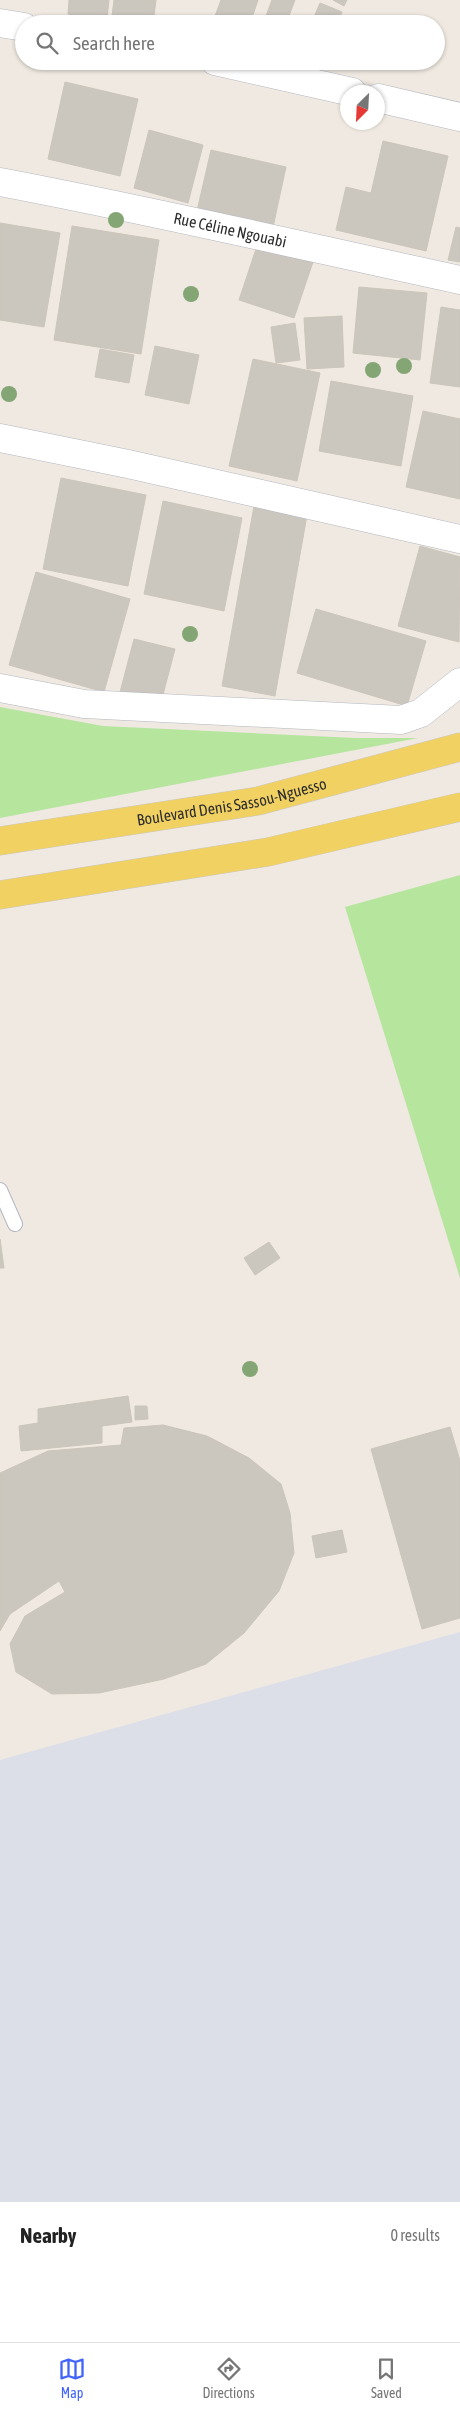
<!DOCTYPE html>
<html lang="en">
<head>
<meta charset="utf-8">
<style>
  :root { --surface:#fff; --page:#f2f2f2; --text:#222; --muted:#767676; --line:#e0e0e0; --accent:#4264fb }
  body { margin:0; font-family:"Asap Condensed",sans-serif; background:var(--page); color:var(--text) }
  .compass { position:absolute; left:340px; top:85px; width:45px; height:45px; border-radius:50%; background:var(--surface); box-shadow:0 1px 4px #0004; rotate:204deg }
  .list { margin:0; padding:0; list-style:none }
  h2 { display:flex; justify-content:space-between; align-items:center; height:65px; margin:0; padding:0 20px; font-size:21px }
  h2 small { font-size:16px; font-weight:400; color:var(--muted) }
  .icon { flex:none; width:28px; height:28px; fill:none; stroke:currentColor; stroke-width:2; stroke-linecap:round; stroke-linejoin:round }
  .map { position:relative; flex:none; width:460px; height:2202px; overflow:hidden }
  .search { position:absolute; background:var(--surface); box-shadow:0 1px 4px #0004; left:15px; right:15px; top:15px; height:55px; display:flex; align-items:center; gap:12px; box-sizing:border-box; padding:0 18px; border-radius:28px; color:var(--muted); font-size:19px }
  .sheet { height:140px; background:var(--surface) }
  nav { display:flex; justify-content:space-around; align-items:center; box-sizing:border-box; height:70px; border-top:1px solid var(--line); background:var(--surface); font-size:14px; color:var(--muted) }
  nav a { display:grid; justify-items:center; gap:2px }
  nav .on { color:var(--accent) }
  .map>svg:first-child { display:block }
</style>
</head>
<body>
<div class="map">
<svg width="460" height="2202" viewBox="0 0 460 2202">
  <rect width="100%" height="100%" fill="#efe9e1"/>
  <!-- airport -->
  <path fill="#dcdee8" d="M460,1632V2202H0V1760Z"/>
  <!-- green -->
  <g fill="#b6e59e">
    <path d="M0,707L103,726L355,738H418L0,818Z"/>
    <path d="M460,875V1278L345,907Z"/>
  </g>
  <!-- building -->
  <g fill="#cbc7bf" stroke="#cbc5ba">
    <path d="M69,0H109L107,19L68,14Z"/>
    <path d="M114,0H156L153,24H111Z"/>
    <path d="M221,0H258L250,24H212Z"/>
    <path d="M272,0H295L286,24H263Z"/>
    <path d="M333,0H347L344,6Z"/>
    <path d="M320,3L342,12L337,24H311Z"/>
    <path d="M65,82L138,99L120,176L48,159Z"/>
    <path d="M149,130L203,145L188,203L134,188Z"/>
    <path d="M383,141L448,156L426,251L336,230L346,187L371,193Z"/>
    <path d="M211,150L286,167L273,227L197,211Z"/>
    <path d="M0,223L60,233L44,327L0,320Z"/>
    <path d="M72,226L159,240L141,354L54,340Z"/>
    <path d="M456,227L460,228V262L448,260Z"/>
    <path d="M259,240L314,259L294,318L239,300Z"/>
    <path d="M359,287L427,293L420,360L353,353Z"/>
    <path d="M441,307L460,310V387L430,383Z"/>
    <path d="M342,316L344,367L307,369L304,318Z"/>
    <path d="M295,323L300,360L276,363L271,327Z"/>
    <path d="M155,346L199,355L189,404L145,395Z"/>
    <path d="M100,349L134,355L129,383L95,377Z"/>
    <path d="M253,359L320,373L297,481L229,466Z"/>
    <path d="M331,381L413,396L401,466L319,451Z"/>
    <path d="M423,411L460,419V499L406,487Z"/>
    <path d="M61,478L146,495L128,586L43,569Z"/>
    <path d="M163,501L242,518L224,611L144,594Z"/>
    <path d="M254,506L307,515L275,696L222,686Z"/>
    <path d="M420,546L460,557L459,642L398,626Z"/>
    <path d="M36,572L130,599L104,692L9,665Z"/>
    <path d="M316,609L426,641L407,706L297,673Z"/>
    <path d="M134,639L175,649L160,706L119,696Z"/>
    <path d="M0,1239L4,1268H0Z"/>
    <path d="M269,1242L280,1258L255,1275L244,1258Z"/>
    <path d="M128,1396L132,1422L102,1426V1443L21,1451L19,1426L38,1423V1409Z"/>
    <path d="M135,1406H147L148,1419L135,1420Z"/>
    <path d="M163,1425L207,1436L249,1458L281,1484L290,1513L294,1553L279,1591L244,1633L206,1664L164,1679L99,1693L52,1694L16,1672L10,1644L25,1616L65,1592L59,1581L10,1614L0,1631V1473L48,1451L121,1445L124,1428Z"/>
    <path d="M450,1427L460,1461V1618L422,1629L371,1449Z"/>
    <path d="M342,1530L347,1552L316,1558L312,1536Z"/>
  </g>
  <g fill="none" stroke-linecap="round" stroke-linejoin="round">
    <defs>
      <path id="service" d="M0,1190L15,1224"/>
      <g id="minor">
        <path d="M0,23L24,27"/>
        <path d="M215,61L352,92"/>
        <path d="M378,98L460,117"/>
        <path id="s1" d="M0,182C154,211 307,247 460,280"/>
        <path d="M0,438L128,464L460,539"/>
        <path d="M0,688L84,704L401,720L421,713L460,682"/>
      </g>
      <g id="primary">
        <path id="s2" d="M0,841L258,801L460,747"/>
        <path d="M0,895L268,852L460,807"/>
      </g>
    </defs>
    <!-- service casing -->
    <use href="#service" stroke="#b4b7c1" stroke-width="16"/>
    <!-- minor casing -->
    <use href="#minor" stroke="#b4b7c1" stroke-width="29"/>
    <!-- primary casing -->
    <use href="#primary" stroke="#c9c9c9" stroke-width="29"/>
    <!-- service -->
    <use href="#service" stroke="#fff" stroke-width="14"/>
    <!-- minor -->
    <use href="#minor" stroke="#fff" stroke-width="28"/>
    <!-- primary -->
    <use href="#primary" stroke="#f2d163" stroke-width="28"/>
  </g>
  <!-- trees -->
  <g fill="#84a574">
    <circle cx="116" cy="220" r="8"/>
    <circle cx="191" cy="294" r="8"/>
    <circle cx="404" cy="366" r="8"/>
    <circle cx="373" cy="370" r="8"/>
    <circle cx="9" cy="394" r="8"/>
    <circle cx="190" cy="634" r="8"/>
    <circle cx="250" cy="1369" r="8"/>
  </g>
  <g text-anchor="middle" stroke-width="4.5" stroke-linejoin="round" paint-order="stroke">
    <!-- street labels -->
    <g font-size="16" fill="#2e2e2e" stroke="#fff">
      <text dy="6" stroke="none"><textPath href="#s1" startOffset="235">Rue Céline Ngouabi</textPath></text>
      <text dy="6" stroke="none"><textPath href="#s2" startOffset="235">Boulevard Denis Sassou-Nguesso</textPath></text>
    </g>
  </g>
</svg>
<svg class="compass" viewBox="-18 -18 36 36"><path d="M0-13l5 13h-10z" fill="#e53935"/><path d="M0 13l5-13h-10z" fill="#767676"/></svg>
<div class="search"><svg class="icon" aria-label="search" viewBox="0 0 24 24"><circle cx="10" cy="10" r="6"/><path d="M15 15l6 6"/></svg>Search here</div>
</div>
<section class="sheet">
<h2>Nearby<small>0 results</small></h2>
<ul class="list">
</ul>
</section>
<nav>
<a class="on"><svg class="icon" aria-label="map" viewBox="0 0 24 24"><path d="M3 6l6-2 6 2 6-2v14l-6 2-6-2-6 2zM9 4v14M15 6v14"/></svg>Map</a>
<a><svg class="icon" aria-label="directions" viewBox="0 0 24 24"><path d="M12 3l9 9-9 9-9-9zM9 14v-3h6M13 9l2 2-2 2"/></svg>Directions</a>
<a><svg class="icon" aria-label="saved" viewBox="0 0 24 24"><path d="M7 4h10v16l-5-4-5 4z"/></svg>Saved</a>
</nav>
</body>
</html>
